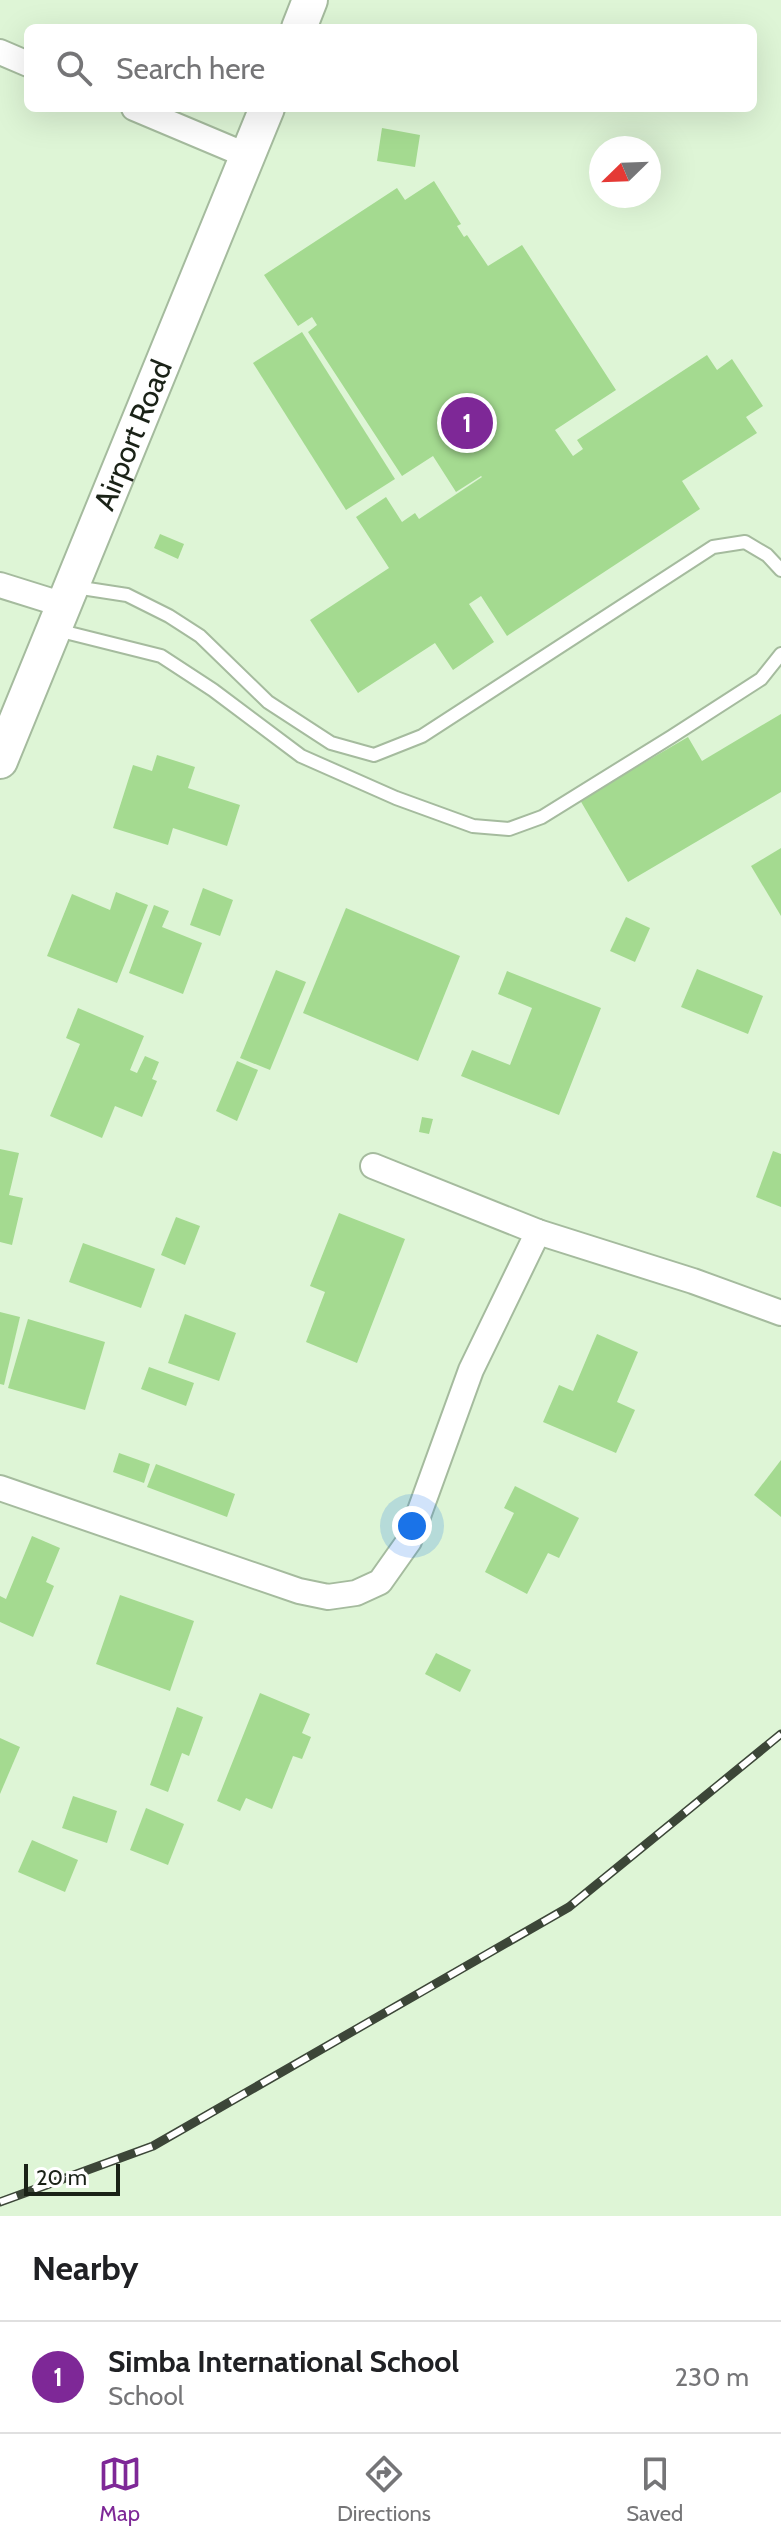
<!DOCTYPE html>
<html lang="en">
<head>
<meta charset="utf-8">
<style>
  :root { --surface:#fff; --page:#f6f6f6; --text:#202124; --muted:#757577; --line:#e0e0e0; --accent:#7e2897 }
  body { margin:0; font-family:Cabin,sans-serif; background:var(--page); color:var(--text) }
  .compass { position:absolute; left:589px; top:136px; width:72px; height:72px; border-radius:50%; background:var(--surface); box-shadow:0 8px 32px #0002; rotate:247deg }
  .scale { position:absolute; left:24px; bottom:20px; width:96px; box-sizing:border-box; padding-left:8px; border:4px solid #1a2217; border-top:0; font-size:22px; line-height:28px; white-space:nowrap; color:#1a2217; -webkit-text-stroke:6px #fff; paint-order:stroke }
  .you { position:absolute; left:412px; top:1526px; width:28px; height:28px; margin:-20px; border:6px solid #fff; border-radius:50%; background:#1a73e8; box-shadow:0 0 0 12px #1a73e833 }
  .badge { display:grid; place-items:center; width:52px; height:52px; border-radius:50%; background:var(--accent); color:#fff; font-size:26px; font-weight:700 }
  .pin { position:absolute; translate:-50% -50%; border:4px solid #fff; box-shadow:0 2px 8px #0006 }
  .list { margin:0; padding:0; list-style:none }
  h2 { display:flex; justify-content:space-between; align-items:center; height:104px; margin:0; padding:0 32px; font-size:34px }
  h2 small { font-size:26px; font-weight:400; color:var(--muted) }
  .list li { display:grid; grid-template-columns:52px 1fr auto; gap:24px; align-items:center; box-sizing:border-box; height:112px; padding:0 32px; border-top:2px solid var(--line) }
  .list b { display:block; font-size:30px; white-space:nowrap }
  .list p { margin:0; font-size:26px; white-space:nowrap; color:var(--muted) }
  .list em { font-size:26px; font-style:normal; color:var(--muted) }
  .icon { flex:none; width:44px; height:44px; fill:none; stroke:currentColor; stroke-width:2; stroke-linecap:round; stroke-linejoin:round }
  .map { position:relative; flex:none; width:781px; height:2216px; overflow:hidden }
  .search { position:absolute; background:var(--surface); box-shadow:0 8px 32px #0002; left:24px; right:24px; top:24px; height:88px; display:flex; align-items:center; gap:20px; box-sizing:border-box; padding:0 28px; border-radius:12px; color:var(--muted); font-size:30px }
  .sheet { height:216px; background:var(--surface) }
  nav { display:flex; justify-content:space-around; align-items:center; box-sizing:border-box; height:112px; border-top:2px solid var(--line); background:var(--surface); font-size:22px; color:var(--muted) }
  nav a { display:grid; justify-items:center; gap:4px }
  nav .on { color:var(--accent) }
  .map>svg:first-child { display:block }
</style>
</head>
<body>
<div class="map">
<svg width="781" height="2216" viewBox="0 0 781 2216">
  <rect width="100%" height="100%" fill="#def5d6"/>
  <!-- building -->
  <g fill="#a4da90">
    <path d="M382,128L420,135L415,167L377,161Z"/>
    <path d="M434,181L461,224L457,226L464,237L467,235L488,266L522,245L616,390L555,430L573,456L583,449L577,440L707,355L717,370L732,359L763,406L746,417L757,433L682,481L700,509L507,636L481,596L469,604L494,642L453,670L435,643L358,693L310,620L389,568L356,517L386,497L402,522L415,513L419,519L482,477L481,476L456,492L433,456L402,476L308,332L317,325L312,317L298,326L264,275L397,188L405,200Z"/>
    <path d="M302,332L395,479L346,510L253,363Z"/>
    <path d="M160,534L184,544L178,559L154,548Z"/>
    <path d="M781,714V792L628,882L580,800L688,737L702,761Z"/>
    <path d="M157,755L195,767L188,788L240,805L227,846L173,828L168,845L113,828L133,765L152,771Z"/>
    <path d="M781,848V916L751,866Z"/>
    <path d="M203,888L233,900L220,936L190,925Z"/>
    <path d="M116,892L148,905L117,983L47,956L72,894L110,910Z"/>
    <path d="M154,905L169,911L162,927L202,943L183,994L129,973Z"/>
    <path d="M346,908L460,956L418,1061L303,1013Z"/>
    <path d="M626,917L650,928L635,962L610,951Z"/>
    <path d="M697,969L763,996L748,1034L681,1007Z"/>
    <path d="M276,970L306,982L270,1070L240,1058Z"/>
    <path d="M507,971L601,1008L559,1115L461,1076L472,1050L510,1065L532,1008L498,994Z"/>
    <path d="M78,1008L144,1036L130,1070L137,1073L145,1056L159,1062L152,1079L157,1081L142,1117L115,1106L102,1138L50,1116L80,1044L66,1038Z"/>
    <path d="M237,1061L258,1070L237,1121L216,1111Z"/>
    <path d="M422,1117L433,1119L429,1134L419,1132Z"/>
    <path d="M0,1149L19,1153L9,1195L23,1198L12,1245L0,1242Z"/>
    <path d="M773,1151L781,1154V1207L756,1197Z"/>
    <path d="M339,1213L405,1239L357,1363L306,1342L325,1292L310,1286Z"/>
    <path d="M176,1217L200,1226L185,1265L161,1255Z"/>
    <path d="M83,1243L155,1269L141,1308L69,1282Z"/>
    <path d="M0,1312L20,1317L4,1385L0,1384Z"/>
    <path d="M185,1314L236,1333L219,1381L168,1363Z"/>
    <path d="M28,1319L105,1342L85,1410L8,1388Z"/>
    <path d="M597,1334L638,1352L617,1402L635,1410L616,1453L543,1422L559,1385L573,1391Z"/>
    <path d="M149,1367L194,1383L186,1406L141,1389Z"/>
    <path d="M119,1453L150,1464L144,1483L113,1472Z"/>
    <path d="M781,1460V1517L754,1495Z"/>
    <path d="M156,1464L235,1494L227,1517L147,1487Z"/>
    <path d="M515,1486L579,1518L559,1558L548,1553L527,1594L485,1572L514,1513L504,1508Z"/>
    <path d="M32,1536L60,1548L46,1582L54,1586L33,1637L0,1622V1596L6,1599Z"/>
    <path d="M120,1595L194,1621L170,1691L96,1664Z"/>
    <path d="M436,1653L471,1670L460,1692L425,1674Z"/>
    <path d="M260,1693L310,1714L302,1733L311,1737L302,1759L293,1756L272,1809L246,1798L240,1811L217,1801Z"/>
    <path d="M177,1707L203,1717L189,1756L182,1753L168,1792L150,1785Z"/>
    <path d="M0,1738L20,1747L0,1794Z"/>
    <path d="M73,1796L117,1811L107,1843L62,1828Z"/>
    <path d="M146,1808L184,1824L168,1865L130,1850Z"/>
    <path d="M32,1840L78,1860L65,1892L18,1872Z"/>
  </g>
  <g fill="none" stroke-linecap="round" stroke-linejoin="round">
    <defs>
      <g id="lane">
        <path d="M75,587L127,595L169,616L200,636L268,702L331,743L374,755L422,736L713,547L745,542L767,555L781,570"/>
        <path d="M57,630L161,656L213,690L301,756L396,798L473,826L509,829L542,817L671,737L761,679L781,654"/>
      </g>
      <g id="street">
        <path d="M0,52L28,64"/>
        <path d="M134,108L248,156"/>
        <path d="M0,585L64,605"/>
        <path d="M373,1166L538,1232L693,1281L781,1313"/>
        <path d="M0,1488L299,1591L328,1597L356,1593L380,1582L409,1541L471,1370L538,1232"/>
      </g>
      <g id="secondary">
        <path d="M299,28L310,0"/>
        <path id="s1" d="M0,761L267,108"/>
      </g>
    </defs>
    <!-- lane casing -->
    <use href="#lane" stroke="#a5bb9e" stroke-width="16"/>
    <!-- street casing -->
    <use href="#street" stroke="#a5bb9e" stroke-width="28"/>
    <!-- secondary casing -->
    <use href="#secondary" stroke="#a5bb9e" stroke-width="38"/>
    <!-- lane -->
    <use href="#lane" stroke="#fff" stroke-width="12"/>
    <!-- street -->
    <use href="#street" stroke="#fff" stroke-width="24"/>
    <!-- secondary -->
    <use href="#secondary" stroke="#fff" stroke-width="34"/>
    <defs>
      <path id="rail" d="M0,2202L153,2146L569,1907L781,1734"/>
    </defs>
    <!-- rail casing -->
    <use href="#rail" stroke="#3c4638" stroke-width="9"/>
    <!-- rail -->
    <use href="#rail" stroke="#fff" stroke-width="6" stroke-dasharray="18" stroke-linecap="butt"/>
  </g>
  <g text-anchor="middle" stroke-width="6" stroke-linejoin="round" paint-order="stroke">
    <!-- street labels -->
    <g font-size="30" fill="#1a2217" stroke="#fff">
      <text dy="10" stroke="none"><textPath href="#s1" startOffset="352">Airport Road</textPath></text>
    </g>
  </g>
</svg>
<svg class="compass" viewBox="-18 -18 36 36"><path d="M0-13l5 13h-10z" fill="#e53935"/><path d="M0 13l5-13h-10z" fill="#757577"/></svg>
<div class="scale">20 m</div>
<div class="you"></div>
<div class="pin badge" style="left:467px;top:423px">1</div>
<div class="search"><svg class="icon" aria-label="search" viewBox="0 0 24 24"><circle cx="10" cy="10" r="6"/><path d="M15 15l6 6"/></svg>Search here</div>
</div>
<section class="sheet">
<h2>Nearby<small></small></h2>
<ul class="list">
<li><span class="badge">1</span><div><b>Simba International School</b><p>School</p></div><em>230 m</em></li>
</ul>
</section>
<nav>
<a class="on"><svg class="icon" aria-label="map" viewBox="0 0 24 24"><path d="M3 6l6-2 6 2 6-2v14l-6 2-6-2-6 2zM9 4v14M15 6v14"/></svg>Map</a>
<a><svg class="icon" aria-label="directions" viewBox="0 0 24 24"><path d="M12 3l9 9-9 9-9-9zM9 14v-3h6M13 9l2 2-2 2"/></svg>Directions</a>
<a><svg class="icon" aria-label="saved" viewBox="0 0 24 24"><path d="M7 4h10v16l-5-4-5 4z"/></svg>Saved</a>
</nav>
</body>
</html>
